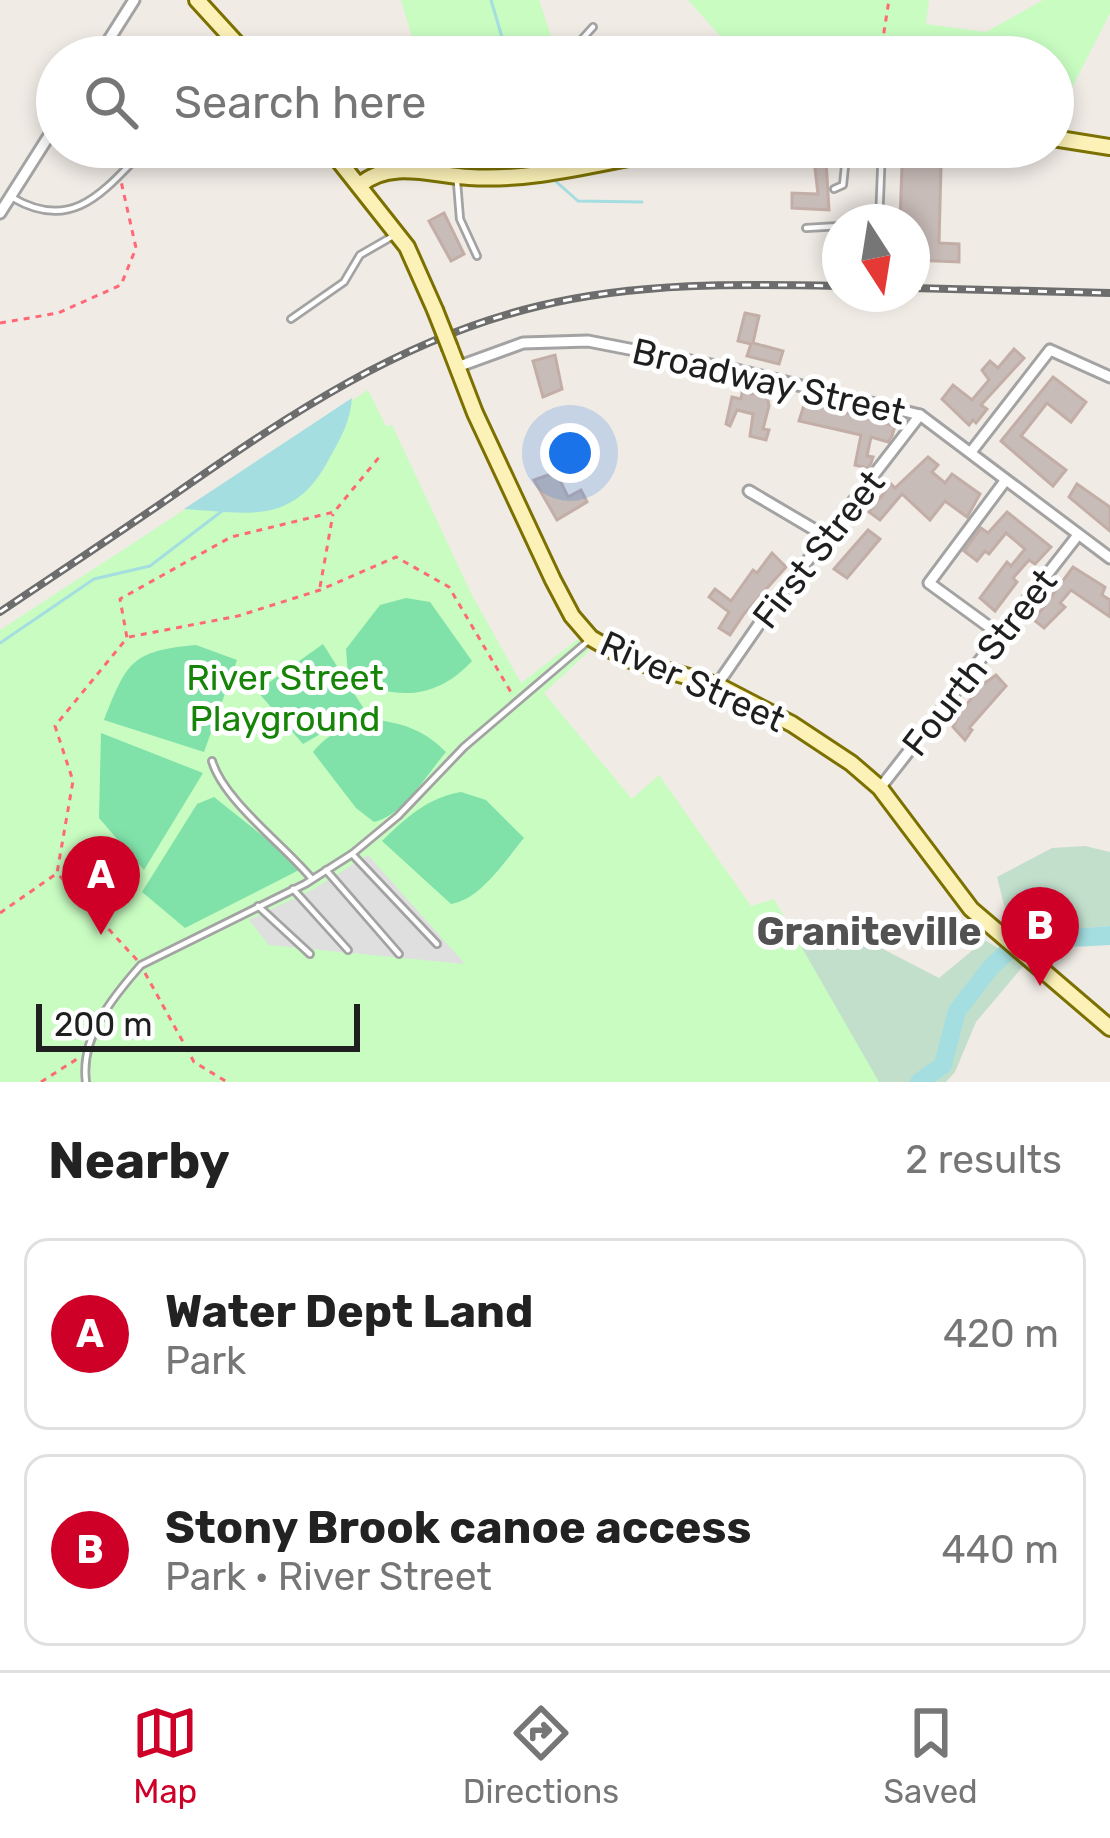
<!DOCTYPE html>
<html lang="en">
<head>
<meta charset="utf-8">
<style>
  :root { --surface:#fff; --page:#f2f2f2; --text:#222; --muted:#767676; --line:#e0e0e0; --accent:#cf0028 }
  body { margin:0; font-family:Rubik,sans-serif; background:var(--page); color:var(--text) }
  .compass { position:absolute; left:822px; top:204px; width:108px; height:108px; border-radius:50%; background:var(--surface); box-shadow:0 6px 18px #0003; rotate:168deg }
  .scale { position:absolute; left:36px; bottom:30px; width:324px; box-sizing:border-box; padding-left:12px; border:6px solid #1f1f1f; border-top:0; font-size:33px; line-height:42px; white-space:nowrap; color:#1f1f1f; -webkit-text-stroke:9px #fff; paint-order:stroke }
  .you { position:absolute; left:570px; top:453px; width:42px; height:42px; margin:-30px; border:9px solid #fff; border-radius:50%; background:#1a73e8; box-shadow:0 0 0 18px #1a73e833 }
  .badge { display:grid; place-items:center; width:78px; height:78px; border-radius:50%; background:var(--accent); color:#fff; font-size:39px; font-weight:700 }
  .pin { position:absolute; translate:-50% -99px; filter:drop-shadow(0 3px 6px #0008) }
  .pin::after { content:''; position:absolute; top:63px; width:42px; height:36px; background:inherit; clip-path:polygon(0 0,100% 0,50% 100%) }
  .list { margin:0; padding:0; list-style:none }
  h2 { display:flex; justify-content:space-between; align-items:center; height:156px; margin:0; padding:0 48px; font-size:51px }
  h2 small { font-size:39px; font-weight:400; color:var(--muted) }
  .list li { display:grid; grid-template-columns:78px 1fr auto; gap:36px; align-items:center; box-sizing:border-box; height:192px; margin:0 24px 24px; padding:0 24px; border:3px solid var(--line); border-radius:24px }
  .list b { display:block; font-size:45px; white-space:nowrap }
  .list p { margin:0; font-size:39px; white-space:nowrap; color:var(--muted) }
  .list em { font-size:39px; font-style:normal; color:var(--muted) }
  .icon { flex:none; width:66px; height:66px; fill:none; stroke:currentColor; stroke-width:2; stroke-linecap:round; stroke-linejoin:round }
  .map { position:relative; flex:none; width:1110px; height:1082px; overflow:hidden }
  .search { position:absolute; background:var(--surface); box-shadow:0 6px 18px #0003; left:36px; right:36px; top:36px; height:132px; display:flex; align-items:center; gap:30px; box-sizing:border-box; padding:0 42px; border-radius:66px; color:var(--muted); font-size:45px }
  .sheet { height:588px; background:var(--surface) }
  nav { display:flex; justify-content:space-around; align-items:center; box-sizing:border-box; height:168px; border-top:3px solid var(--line); background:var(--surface); font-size:33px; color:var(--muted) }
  nav a { display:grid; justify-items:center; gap:6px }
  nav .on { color:var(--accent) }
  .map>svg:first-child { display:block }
</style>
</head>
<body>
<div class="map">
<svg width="1110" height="1082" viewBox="0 0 1110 1082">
  <rect width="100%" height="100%" fill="#f0ebe5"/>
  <!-- wetland -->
  <g fill="#c2dfcc">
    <path d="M1085,846L1110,852V926C1081,928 1053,933 1028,916L1026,927L1011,933L997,877L1052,848Z"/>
    <path d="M676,899L852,933L939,978L985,940L1024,965L976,1022L955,1072L946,1082H664Z"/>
  </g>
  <!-- park -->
  <g fill="#c8fcc1">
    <path d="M401,0H539L558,57H418Z"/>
    <path d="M688,0H929L926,24L986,32L1043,0H1110V13L1053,125V57H739Z"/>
    <path d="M446,147H588L589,151L497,166H451Z"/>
    <path d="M368,390L386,426L392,425L471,593L521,683L578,639L590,650L544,693L632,799L659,775L751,906L774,899L879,1082H0V630Z"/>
  </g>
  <!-- pitch -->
  <g fill="#80e2a9">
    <path d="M406,598L430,602L472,661C436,700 393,702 348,675L346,649L380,605Z"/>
    <path d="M323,644L364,709L303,744L257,691Z"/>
    <path d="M196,645L237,660L204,752L104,720C127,662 131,651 196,645Z"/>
    <path d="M378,720C406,724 425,731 446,752C427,774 403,816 374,822L356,808L313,752C331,730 351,724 378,720Z"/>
    <path d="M101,733L203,773L144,870L99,818Z"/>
    <path d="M461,792L486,800L524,838C506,859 481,900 451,904L382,841C407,817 427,798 461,792Z"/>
    <path d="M214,797L303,868L185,928L142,892L197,804Z"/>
  </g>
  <!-- parking -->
  <path fill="#dfdfdf" d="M368,855L465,964L269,945L249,920L314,889Z"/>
  <!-- water -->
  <g fill="#a4dee0">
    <path d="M352,398C350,422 341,438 329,459C294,526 249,513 184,509Z"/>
    <path d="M1039,887L1045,915L1043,925L1083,928L1110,926V945C1078,947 1039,950 1011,933L1026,926L1028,916L1017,897L1026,888Z"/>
  </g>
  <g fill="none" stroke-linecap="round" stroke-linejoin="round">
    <!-- stream -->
    <g stroke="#a4dee0" stroke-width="3">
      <path d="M491,0L504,44L502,57"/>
      <path d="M525,147L536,164"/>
      <path d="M552,178L578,201L642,202"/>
      <path d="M0,643L94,579L150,566L222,511"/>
    </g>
    <!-- river -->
    <path stroke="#a4dee0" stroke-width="18" d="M919,1082L943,1065L957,1011L991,967L1023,937"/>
  </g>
  <!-- building -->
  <g fill="#c8bcb8" stroke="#c3aea7" stroke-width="3">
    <path d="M814,160H826L829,210L792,208V193L818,194Z"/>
    <path d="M902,165L941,166L939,243L959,244V262L912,260V222H900Z"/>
    <path d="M444,213L464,254L451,261L429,221Z"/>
    <path d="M745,313L759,316L753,343L783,351L779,364L747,356L751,344L738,341Z"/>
    <path d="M1014,349L1024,358L981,405L987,409L976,423L973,420L969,425L942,399L953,385L972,400L989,380L982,370L990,361L998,368Z"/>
    <path d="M555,355L562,389L543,397L533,361Z"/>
    <path d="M1053,377L1086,402L1071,422L1047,403L1021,436L1066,470L1053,486L1001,441Z"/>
    <path d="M742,393L767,395L769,406L763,429L769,430L766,440L750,436L753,414L737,410L730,426L726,424L732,397L741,399Z"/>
    <path d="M805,402L895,426L892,436L888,442L871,437L867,456L873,457L871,463L868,468L855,465L861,435L799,421Z"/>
    <path d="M928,457L938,465L932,472L945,483L952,474L980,494L967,517L945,501L930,520L902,494L880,520L869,512L891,484L895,488Z"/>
    <path d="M556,472L568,497L581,490L587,502L557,520L534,480Z"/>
    <path d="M1077,484L1110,507V531L1069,497Z"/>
    <path d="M1007,512L1051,547L1035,564L1029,560L1013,578L1017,582L995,611L980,598L1007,562L1011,566L1025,549L1006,533L989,554L985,551L977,561L964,551L981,528L988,533Z"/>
    <path d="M868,530L880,539L847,578L834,569Z"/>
    <path d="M772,553L786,567L744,614L730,635L719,628L729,612L709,597L715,589L731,601L753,570L757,573Z"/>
    <path d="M1073,567L1105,587L1102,595L1110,600V617L1071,590L1060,603L1065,607L1044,628L1034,620Z"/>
    <path d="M996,675L1006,686L969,728L972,730L965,740L953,727L959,714L982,685Z"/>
  </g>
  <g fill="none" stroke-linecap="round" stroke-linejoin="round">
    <defs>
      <g id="lane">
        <path d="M566,57L593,27"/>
        <path d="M593,147L598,162"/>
        <path d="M457,182L460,219L477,256"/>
        <path d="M834,189L843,185L847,147"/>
        <path d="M13,198C75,234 106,188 147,147"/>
        <path d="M879,222L882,147"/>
        <path d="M806,228L840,226"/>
        <path d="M291,319L344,282L360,255L393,236"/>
        <path d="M212,761C224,801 283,844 312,879"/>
        <path d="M352,854L437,944"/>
        <path d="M326,870L399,954"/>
        <path d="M293,889L348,950"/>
        <path d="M258,906L310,954"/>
        <path d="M86,1082C80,1037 112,998 141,965L305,884L352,854L398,816L464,747L587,642"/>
      </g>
      <g id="street">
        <path d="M98,57L134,0"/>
        <path d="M0,213L57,123"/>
        <path d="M457,367L523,343L588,341L732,369L920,415L1110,558"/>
        <path d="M971,452L1050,350L1110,377"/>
        <path d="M749,491L827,537"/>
        <path d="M999,634L929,583L1005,481"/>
        <path d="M717,685L764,617L920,415"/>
        <path d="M880,788L1078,535"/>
      </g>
      <g id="secondary">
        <path d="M197,0L249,57"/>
        <path d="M1053,138L1110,147"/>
        <path d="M328,147L407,247L435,310"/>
        <path d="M360,185C390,159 433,175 469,177C543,182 619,156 693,147"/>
        <path d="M450,348L475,413L553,580L572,616L591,638L627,659L717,685L792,724L851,763L880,788L971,909L1110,1028"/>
      </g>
    </defs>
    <!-- lane casing -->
    <use href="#lane" stroke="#a3a3a3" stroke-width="10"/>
    <!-- street casing -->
    <use href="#street" stroke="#a3a3a3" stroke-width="15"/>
    <!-- secondary casing -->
    <use href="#secondary" stroke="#7c7100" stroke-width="20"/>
    <!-- path -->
    <g stroke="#ff6876" stroke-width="3" stroke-dasharray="6 6" stroke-linecap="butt">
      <path d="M880,57L889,0"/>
      <path d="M105,147L116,167"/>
      <path d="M0,323L58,313L121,285L136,248L121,181"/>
      <path d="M320,587L333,514"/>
      <path d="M129,637L238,616L320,590L396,557L449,587L512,694"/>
      <path d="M0,913L56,874"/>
      <path d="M137,960L57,873L73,781L55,726L127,638L120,599L231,537L334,512L381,455"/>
      <path d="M145,973L194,1062L227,1082"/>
      <path d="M41,1082L77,1059"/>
    </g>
    <!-- lane -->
    <use href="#lane" stroke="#fff" stroke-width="4.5"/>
    <!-- street -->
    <use href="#street" stroke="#fff" stroke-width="9"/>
    <!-- secondary -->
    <use href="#secondary" stroke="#fcf2b8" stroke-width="14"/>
    <defs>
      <g id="rail">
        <path d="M912,288L1110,293"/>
        <path d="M0,612C58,573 117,534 175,494C290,414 401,339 539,306C638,282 739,284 840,286"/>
      </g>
    </defs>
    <!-- rail casing -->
    <use href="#rail" stroke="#6d6d6d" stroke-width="8"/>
    <!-- rail -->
    <use href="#rail" stroke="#fff" stroke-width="3" stroke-dasharray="9" stroke-linecap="butt"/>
    <defs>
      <path id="secondary-bridge" d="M435,310L450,348"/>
    </defs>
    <!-- secondary-bridge casing -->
    <use href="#secondary-bridge" stroke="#7c7100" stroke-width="20" stroke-linecap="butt"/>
    <!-- secondary-bridge -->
    <use href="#secondary-bridge" stroke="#fcf2b8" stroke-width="14"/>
  </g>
  <g text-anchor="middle" stroke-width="10" stroke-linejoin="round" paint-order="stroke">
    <!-- street labels -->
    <g font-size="36" fill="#1f1f1f" stroke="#fff">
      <text transform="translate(769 381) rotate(13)" y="13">Broadway Street</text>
      <text transform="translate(818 549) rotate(-52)" y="13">First Street</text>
      <text transform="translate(979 662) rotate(-52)" y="13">Fourth Street</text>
      <text transform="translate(693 681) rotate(24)" y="13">River Street</text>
    </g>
    <!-- park labels -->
    <g font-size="36" fill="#158407" stroke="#fff">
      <text x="285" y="690">River Street<tspan x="285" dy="41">Playground</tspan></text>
    </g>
    <!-- neighbourhood labels -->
    <g font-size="39" font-weight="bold" fill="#525252" stroke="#fff">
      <text x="869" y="945">Graniteville</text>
    </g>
  </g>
</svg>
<svg class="compass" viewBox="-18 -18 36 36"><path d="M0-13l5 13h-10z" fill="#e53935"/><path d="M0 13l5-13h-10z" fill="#767676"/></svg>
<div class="scale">200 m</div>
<div class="you"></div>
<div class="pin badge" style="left:101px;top:935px">A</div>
<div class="pin badge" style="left:1040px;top:986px">B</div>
<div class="search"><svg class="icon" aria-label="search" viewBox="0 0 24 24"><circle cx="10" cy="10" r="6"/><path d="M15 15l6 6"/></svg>Search here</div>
</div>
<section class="sheet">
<h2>Nearby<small>2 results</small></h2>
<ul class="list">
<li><span class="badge">A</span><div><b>Water Dept Land</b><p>Park</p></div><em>420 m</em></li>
<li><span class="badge">B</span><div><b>Stony Brook canoe access</b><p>Park · River Street</p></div><em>440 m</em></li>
</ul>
</section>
<nav>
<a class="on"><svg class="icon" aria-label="map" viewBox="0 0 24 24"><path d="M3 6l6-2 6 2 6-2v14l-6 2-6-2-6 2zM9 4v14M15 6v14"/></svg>Map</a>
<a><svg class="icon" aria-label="directions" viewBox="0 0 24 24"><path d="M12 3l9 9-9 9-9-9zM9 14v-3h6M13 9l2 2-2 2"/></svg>Directions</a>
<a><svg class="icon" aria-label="saved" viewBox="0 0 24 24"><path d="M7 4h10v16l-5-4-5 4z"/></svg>Saved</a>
</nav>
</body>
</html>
